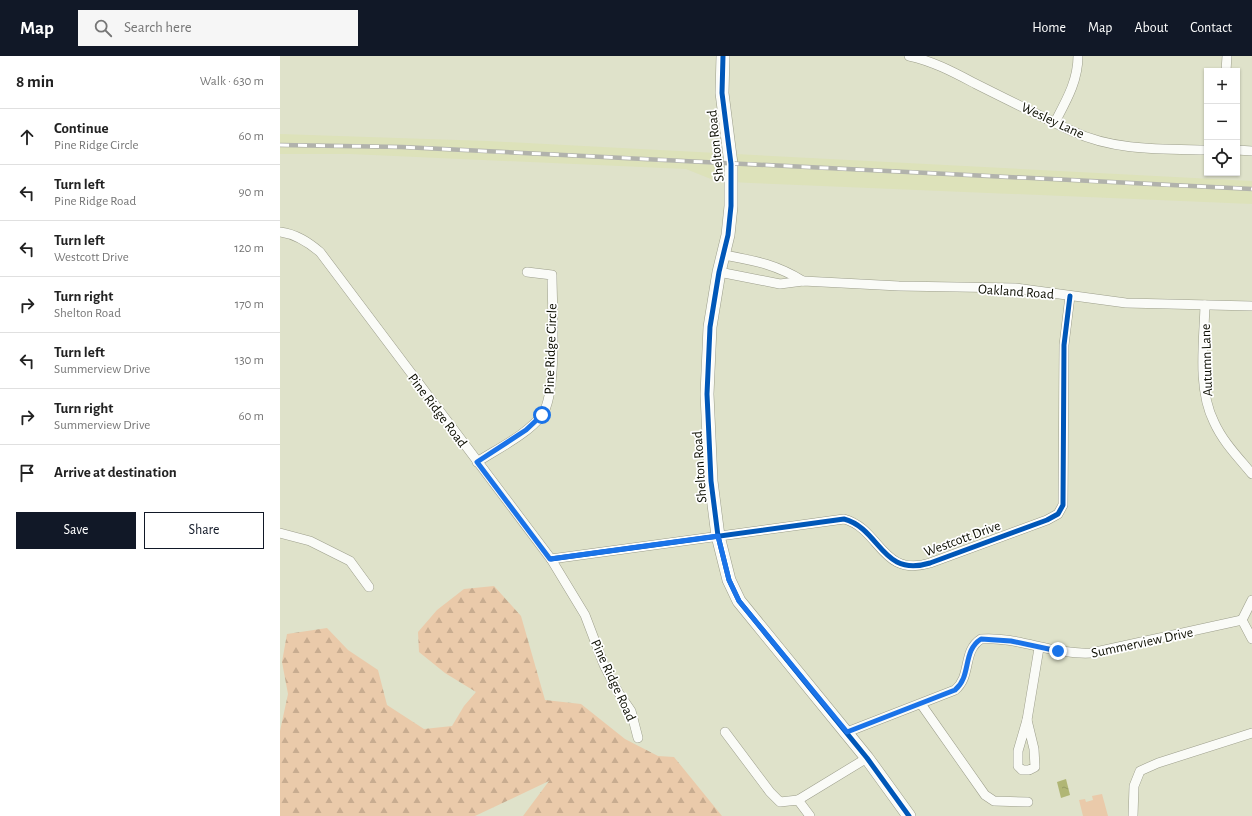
<!DOCTYPE html>
<html lang="en">
<head>
<meta charset="utf-8">
<style>
  :root { --surface:#fff; --page:#f6f6f6; --text:#222; --muted:#767676; --line:#e0e0e0; --accent:#111827 }
  body { margin:0; font-family:"Alegreya Sans",sans-serif; background:var(--page); color:var(--text) }
  .controls { position:absolute; right:12px; top:12px; display:grid; overflow:hidden; border-radius:0px; box-shadow:0 1px 3px #0004 }
  .controls button { width:36px; height:36px; display:grid; place-items:center; padding:0; border:0; border-bottom:1px solid var(--line); background:var(--surface); color:var(--text); font:20px sans-serif }
  .stop { position:absolute; width:12px; height:12px; margin:-9px; border:3px solid #1a73e8; border-radius:50%; background:#fff }
  .stop.end { background:#1a73e8; border-color:#fff; box-shadow:0 1px 4px #0008 }
  .list { margin:0; padding:0; list-style:none }
  h2 { display:flex; justify-content:space-between; align-items:center; height:52px; margin:0; padding:0 16px; font-size:17px }
  h2 small { font-size:13px; font-weight:400; color:var(--muted) }
  .list li { display:grid; grid-template-columns:26px 1fr auto; gap:12px; align-items:center; box-sizing:border-box; height:56px; padding:0 16px; border-top:1px solid var(--line) }
  .list b { display:block; font-size:15px; white-space:nowrap }
  .list p { margin:0; font-size:13px; white-space:nowrap; color:var(--muted) }
  .list em { font-size:13px; font-style:normal; color:var(--muted) }
  .actions { display:flex; gap:8px; padding:12px 16px }
  .actions a { flex:1; padding:9px 0; border:1px solid var(--accent); border-radius:0px; text-align:center; font-size:14px; color:var(--accent) }
  .actions .main { background:var(--accent); color:#fff }
  .icon { flex:none; width:22px; height:22px; fill:none; stroke:currentColor; stroke-width:2; stroke-linecap:round; stroke-linejoin:round }
  .map { position:relative; flex:none; width:972px; height:760px; overflow:hidden }
  header { display:flex; align-items:center; gap:24px; box-sizing:border-box; height:56px; padding:0 20px; background:var(--accent); color:#fff }
  header strong { font-size:19px }
  nav { display:flex; gap:22px; margin-inline-start:auto; font-size:14px }
  .search { width:280px; height:36px; background:var(--page); display:flex; align-items:center; gap:10px; box-sizing:border-box; padding:0 14px; border-radius:0px; color:var(--muted); font-size:15px }
  main { display:flex }
  aside { flex:1; background:var(--surface) }
  .map>svg:first-child { display:block }
</style>
</head>
<body>
<header>
<strong>Map</strong>
<div class="search"><svg class="icon" aria-label="search" viewBox="0 0 24 24"><circle cx="10" cy="10" r="6"/><path d="M15 15l6 6"/></svg>Search here</div>
<nav><a>Home</a><a>Map</a><a>About</a><a>Contact</a></nav>
</header>
<main>
<aside>
<h2>8 min<small>Walk · 630 m</small></h2>
<ul class="list">
<li><svg class="icon" aria-label="ahead" viewBox="0 0 24 24"><path d="M12 20V5M6 11l6-6 6 6"/></svg><div><b>Continue</b><p>Pine Ridge Circle</p></div><em>60 m</em></li>
<li><svg class="icon" aria-label="left" viewBox="0 0 24 24"><path d="M17 20v-9H6M10 6l-5 5 5 5"/></svg><div><b>Turn left</b><p>Pine Ridge Road</p></div><em>90 m</em></li>
<li><svg class="icon" aria-label="left" viewBox="0 0 24 24"><path d="M17 20v-9H6M10 6l-5 5 5 5"/></svg><div><b>Turn left</b><p>Westcott Drive</p></div><em>120 m</em></li>
<li><svg class="icon" aria-label="right" viewBox="0 0 24 24"><path d="M7 20v-9h11M14 6l5 5-5 5"/></svg><div><b>Turn right</b><p>Shelton Road</p></div><em>170 m</em></li>
<li><svg class="icon" aria-label="left" viewBox="0 0 24 24"><path d="M17 20v-9H6M10 6l-5 5 5 5"/></svg><div><b>Turn left</b><p>Summerview Drive</p></div><em>130 m</em></li>
<li><svg class="icon" aria-label="right" viewBox="0 0 24 24"><path d="M7 20v-9h11M14 6l5 5-5 5"/></svg><div><b>Turn right</b><p>Summerview Drive</p></div><em>60 m</em></li>
<li><svg class="icon" aria-label="arrive" viewBox="0 0 24 24"><path d="M6 21V4h12l-3 4 3 4H6"/></svg><div><b>Arrive at destination</b></div></li>
</ul>
<div class="actions"><a class="main">Save</a><a>Share</a></div>
</aside>
<div class="map">
<svg width="972" height="760" viewBox="0 0 972 760">
  <defs>
    <pattern id="forest-firs" width="22" height="20" patternUnits="userSpaceOnUse"><rect width="22" height="20" fill="#eacaaa"/><path d="M5 1l3.5 6h-7zM16 11l3.5 6h-7z" fill="#c8ac90"/></pattern>
    <pattern id="water-ripples" width="26" height="14" patternUnits="userSpaceOnUse"><rect width="26" height="14" fill="#b0b675"/><path d="M2 4q2-2 4 0t4 0M15 11q2-2 4 0t4 0" fill="none" stroke="#969b63"/></pattern>
  </defs>
  <rect width="100%" height="100%" fill="#dfe2ca"/>
  <!-- built -->
  <path fill="#dde2ba" d="M0,78L207,85L972,125V148L471,127L436,125L406,113L70,98H0Z"/>
  <!-- forest -->
  <path fill="url(#forest-firs)" d="M214,530L241,560L265,644L301,648L345,683L378,700L394,701L442,760H243L269,725L195,760H0V675L8,638L2,606L7,578L47,572L68,594L98,614L107,649L144,673L172,670L184,650L196,636L165,617L139,596L138,576L157,554L184,533Z"/>
  <!-- garden -->
  <path fill="#eacaaa" d="M822,738L828,760H803L799,744L805,743L806,746L813,744L812,740Z"/>
  <!-- water -->
  <path fill="url(#water-ripples)" d="M786,723L790,739L781,742L777,726Z"/>
  <g fill="none" stroke-linecap="round" stroke-linejoin="round">
    <defs>
      <g id="street">
        <path d="M629,0C653,5 675,17 696,28C728,44 760,60 792,75C834,95 882,93 927,94"/>
        <path d="M946,15L947,0"/>
        <path d="M775,66C786,45 798,25 798,0"/>
        <path d="M957,94L972,95"/>
        <path d="M0,176C16,178 28,186 40,196L271,503L305,559L324,609L338,636L351,655L358,682"/>
        <path d="M444,199C476,205 495,208 523,225"/>
        <path d="M439,216L500,228L523,225L619,230L735,232L846,247L972,250"/>
        <path d="M925,249C924,286 917,332 934,366C943,386 958,401 972,418"/>
        <path d="M197,406C217,393 248,378 262,359C278,337 272,249 272,219L247,216"/>
        <path d="M0,477L30,485L70,505L89,531"/>
        <path d="M271,503L564,463C601,473 601,522 650,507L767,464L778,458L783,449L784,289L790,240"/>
        <path d="M962,564L972,544"/>
        <path d="M962,564L972,583"/>
        <path d="M641,648L705,739L714,745L748,746"/>
        <path d="M747,664L754,693L755,711L749,714H742L738,710V695Z"/>
        <path d="M747,664L759,592"/>
        <path d="M445,676L490,736L500,746L518,744L530,760"/>
        <path d="M567,676L675,634C692,620 682,595 701,583C737,580 773,599 811,597L962,564"/>
        <path d="M518,744L587,702"/>
        <path d="M853,760L854,730L860,715L878,707L972,677"/>
      </g>
      <path id="secondary" d="M443,0L442,37L451,108V150L448,179L439,216L430,271L427,338L431,425L438,480L449,524L459,545L587,702L629,760"/>
    </defs>
    <!-- street casing -->
    <use href="#street" stroke="#9c9e8b" stroke-width="10"/>
    <!-- secondary casing -->
    <use href="#secondary" stroke="#9c9e8b" stroke-width="14"/>
    <!-- street -->
    <use href="#street" stroke="#fafbf7" stroke-width="9"/>
    <!-- secondary -->
    <use href="#secondary" stroke="#fafbf7" stroke-width="13"/>
    <defs>
      <path id="rail" d="M0,89L122,91L972,133"/>
    </defs>
    <!-- rail casing -->
    <use href="#rail" stroke="#b1b2ac" stroke-width="4.5"/>
    <!-- rail -->
    <use href="#rail" stroke="#fff" stroke-width="3" stroke-dasharray="9" stroke-linecap="butt"/>
    <defs>
      <g id="cycleway">
        <path d="M443,0L442,37L451,108V150L448,179L439,216L430,271L427,338L431,425L438,480L449,524L459,545L587,702L629,760"/>
        <path d="M271,503L564,463C601,473 601,522 650,507L767,464L778,458L783,449L784,289L790,240"/>
      </g>
    </defs>
    <!-- cycleway casing -->
    <use href="#cycleway" stroke="#fff" stroke-width="8"/>
    <!-- cycleway -->
    <use href="#cycleway" stroke="#0057b8" stroke-width="5"/>
  </g>
  <g fill="none" stroke-linecap="round" stroke-linejoin="round">
    <!-- route -->
    <path stroke="#1a73e8" stroke-width="5" d="M262,359L246,374L197,406L270,503L438,480L449,524L459,545L567,676L675,634C692,620 682,595 701,583L731,585L778,595"/>
  </g>
  <g text-anchor="middle" stroke-width="3.5" stroke-linejoin="round" paint-order="stroke">
    <!-- street labels -->
    <g font-size="14" fill="#0c0e01" stroke="#fff">
      <text transform="translate(773 64) rotate(25)" y="5">Wesley Lane</text>
      <text transform="translate(435 90) rotate(-96)" y="5">Shelton Road</text>
      <text transform="translate(736 235) rotate(4)" y="5">Oakland Road</text>
      <text transform="translate(270 293) rotate(-88)" y="5">Pine Ridge Circle</text>
      <text transform="translate(926 304) rotate(-92)" y="5">Autumn Lane</text>
      <text transform="translate(158 354) rotate(53)" y="5">Pine Ridge Road</text>
      <text transform="translate(419 411) rotate(-94)" y="5">Shelton Road</text>
      <text transform="translate(682 482) rotate(-20)" y="5">Westcott Drive</text>
      <text transform="translate(862 586) rotate(-12)" y="5">Summerview Drive</text>
      <text transform="translate(334 624) rotate(65)" y="5">Pine Ridge Road</text>
    </g>
  </g>
</svg>
<div class="controls">
<button>+</button>
<button>−</button>
<button><svg class="icon" aria-label="locate" viewBox="0 0 24 24"><circle cx="12" cy="12" r="6"/><path d="M12 2v4M12 18v4M2 12h4M18 12h4"/></svg></button>
</div>
<div class="stop" style="left:262px;top:359px"></div>
<div class="stop end" style="left:778px;top:595px"></div>
</div>
</main>
</body>
</html>
